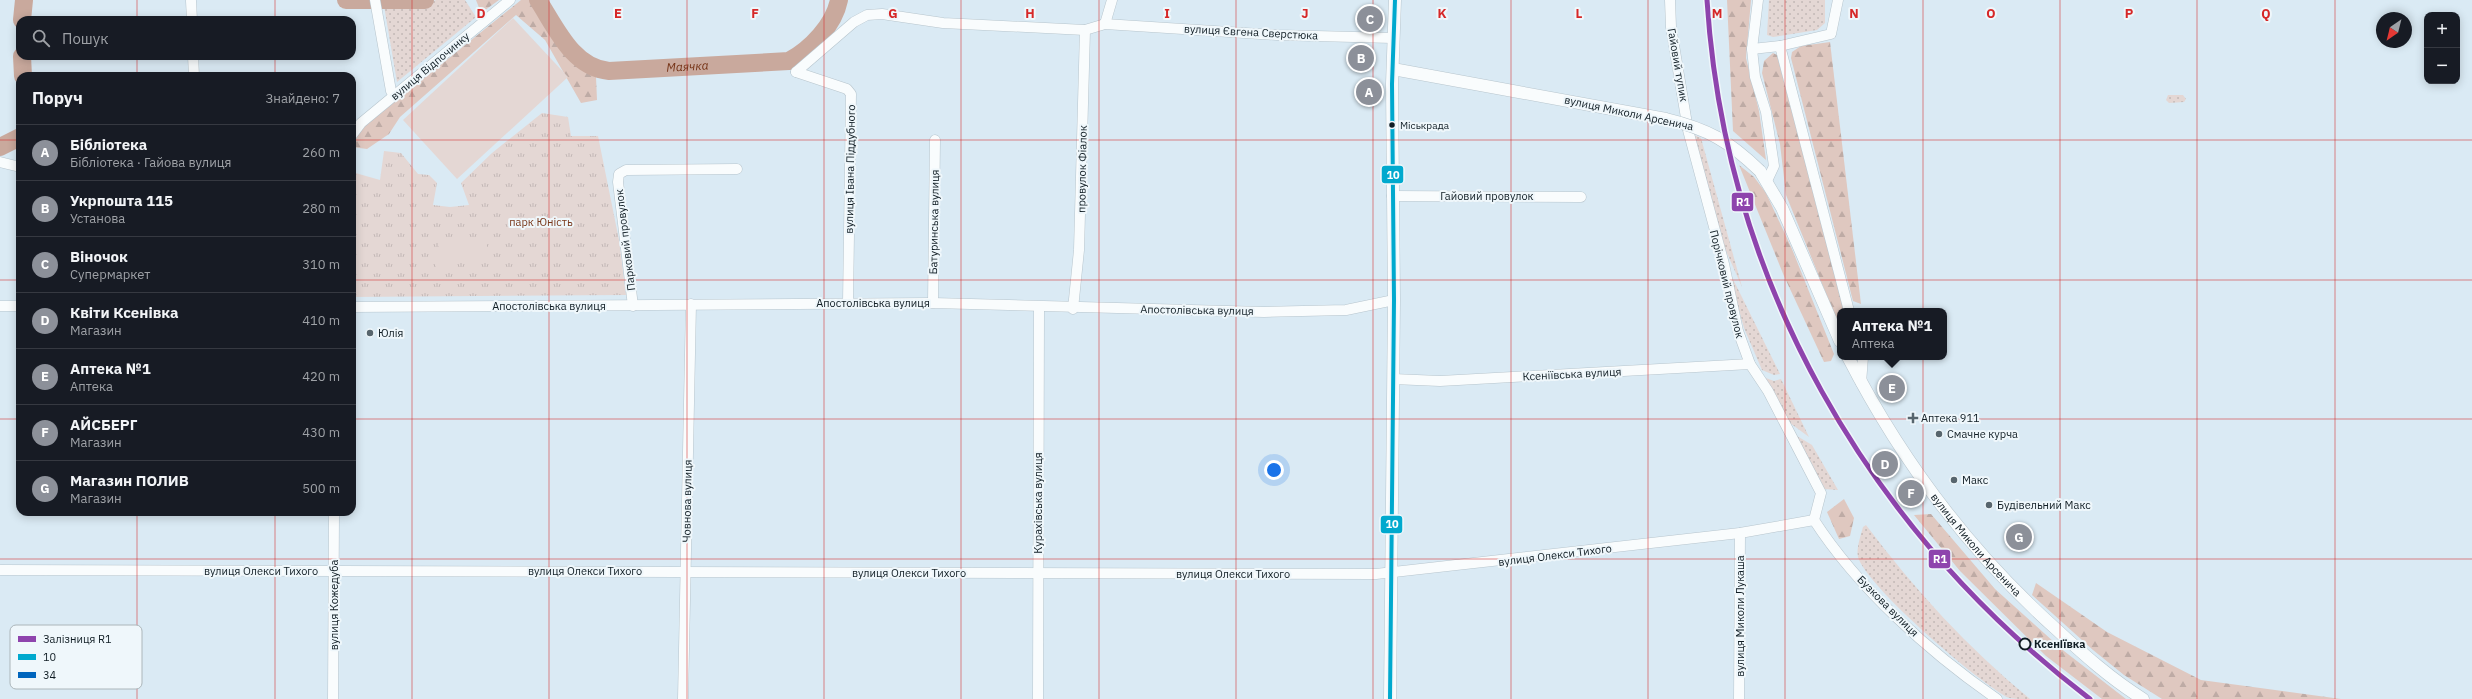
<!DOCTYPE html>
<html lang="uk">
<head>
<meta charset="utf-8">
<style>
  :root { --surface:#171b24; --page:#242831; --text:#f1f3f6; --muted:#9ea1a6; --line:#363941; --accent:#8c9099 }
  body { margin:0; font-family:"IBM Plex Sans",sans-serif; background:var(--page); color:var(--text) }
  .controls { position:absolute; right:12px; top:12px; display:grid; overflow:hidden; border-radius:8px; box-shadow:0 2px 10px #0003 }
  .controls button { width:36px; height:36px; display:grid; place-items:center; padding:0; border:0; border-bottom:1px solid var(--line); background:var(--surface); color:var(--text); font:20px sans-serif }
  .compass { position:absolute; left:2376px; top:12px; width:36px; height:36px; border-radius:50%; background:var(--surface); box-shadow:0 2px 10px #0003; rotate:215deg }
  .you { position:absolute; left:1274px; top:470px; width:14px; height:14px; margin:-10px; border:3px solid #fff; border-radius:50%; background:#1a73e8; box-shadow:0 0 0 6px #1a73e833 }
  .badge { display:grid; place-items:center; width:26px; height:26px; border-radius:50%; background:var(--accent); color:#fff; font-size:13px; font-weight:700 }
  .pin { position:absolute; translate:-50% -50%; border:2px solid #fff; box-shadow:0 1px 4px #0006 }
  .popup { position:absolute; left:1837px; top:308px; width:110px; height:52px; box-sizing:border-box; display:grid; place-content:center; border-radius:8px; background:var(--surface); filter:drop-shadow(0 1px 3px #0005); font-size:13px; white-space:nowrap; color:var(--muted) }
  .popup b { font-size:15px; color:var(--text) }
  .popup::after { content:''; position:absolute; left:50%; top:100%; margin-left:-8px; border:8px solid transparent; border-top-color:var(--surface) }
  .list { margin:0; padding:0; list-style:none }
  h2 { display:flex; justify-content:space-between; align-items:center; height:52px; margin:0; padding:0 16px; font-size:17px }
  h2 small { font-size:13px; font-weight:400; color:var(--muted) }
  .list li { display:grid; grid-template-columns:26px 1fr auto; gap:12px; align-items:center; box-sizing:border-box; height:56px; padding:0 16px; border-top:1px solid var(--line) }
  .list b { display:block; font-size:15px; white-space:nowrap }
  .list p { margin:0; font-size:13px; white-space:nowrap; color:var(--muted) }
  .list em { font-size:13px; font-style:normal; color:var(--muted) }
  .icon { flex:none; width:22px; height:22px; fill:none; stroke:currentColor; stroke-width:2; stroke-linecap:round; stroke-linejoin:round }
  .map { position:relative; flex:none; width:2472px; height:699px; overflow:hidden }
  .search { position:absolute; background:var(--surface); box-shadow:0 2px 10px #0003; left:16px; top:16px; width:340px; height:44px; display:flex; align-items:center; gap:10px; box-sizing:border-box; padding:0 14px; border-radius:12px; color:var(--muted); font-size:15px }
  .panel { position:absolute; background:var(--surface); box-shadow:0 2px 10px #0003; left:16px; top:72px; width:340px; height:444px; border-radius:12px }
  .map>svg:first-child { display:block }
</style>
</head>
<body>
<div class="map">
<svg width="2472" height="699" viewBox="0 0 2472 699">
  <defs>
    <pattern id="grass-dots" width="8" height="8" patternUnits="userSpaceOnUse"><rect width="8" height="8" fill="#e4d7d4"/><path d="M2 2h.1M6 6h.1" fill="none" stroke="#c3b8b6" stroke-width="1.8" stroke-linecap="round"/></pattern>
    <pattern id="forest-firs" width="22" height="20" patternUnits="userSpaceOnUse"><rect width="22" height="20" fill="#dfc8c0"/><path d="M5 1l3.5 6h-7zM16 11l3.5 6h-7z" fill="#beaba5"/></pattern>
    <pattern id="park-tufts" width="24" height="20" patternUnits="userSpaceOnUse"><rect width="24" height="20" fill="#e4d7d4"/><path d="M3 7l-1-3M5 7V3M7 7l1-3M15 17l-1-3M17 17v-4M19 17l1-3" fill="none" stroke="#c3b8b6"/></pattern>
  </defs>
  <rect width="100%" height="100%" fill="#daeaf4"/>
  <!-- grass -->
  <g fill="url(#grass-dots)">
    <path d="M436,0H465L476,17L397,82L384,6L417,7Z"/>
    <path d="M1769,0H1825V23L1817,30L1773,37L1767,35Z"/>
    <path d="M2168,95H2183L2186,99L2184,102L2169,103L2166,100Z"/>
    <path d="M1692,134L1701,138L1742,287L1722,242Z"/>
    <path d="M1727,267L1780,374L1774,375L1762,370L1744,328Z"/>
    <path d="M1763,377L1774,381L1781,379L1809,437L1790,423Z"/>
    <path d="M1792,433L1812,445L1838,490L1824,489Z"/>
    <path d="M1866,525C1914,589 1968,648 2030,699C2024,699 2014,699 2009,698C1980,684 1866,586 1858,557C1856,548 1861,535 1863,527Z"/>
  </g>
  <!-- forest -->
  <g fill="url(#forest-firs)">
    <path d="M476,0H499L481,13Z"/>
    <path d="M521,0H530L585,70L596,77L597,100L581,103L545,40L516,15L400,117L389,134L367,149L352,147L355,139L366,125Z"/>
    <path d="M1727,0H1751L1746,58L1759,111L1766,160L1733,131Z"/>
    <path d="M1830,42L1861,304L1853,301L1791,58L1792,52L1801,46Z"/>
    <path d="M1773,53L1777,55L1844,311H1840V328L1786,195L1780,144L1762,73L1764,61Z"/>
    <path d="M1739,165L1754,177L1766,193L1792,249L1834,354L1831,361L1824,362L1784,276Z"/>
    <path d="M1844,499L1854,518L1850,536L1839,539L1827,512Z"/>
    <path d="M1931,514L1995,589L2064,651L2126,699H2102L2046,656L1960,571L1914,515Z"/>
    <path d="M2036,583L2107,632L2201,680L2341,699H2162L2124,675L2093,650L2032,595Z"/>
  </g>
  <!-- park -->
  <path fill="url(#park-tufts)" d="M542,113L568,117L571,136H598L619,240L626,295L352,297V172L380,180L384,151L401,153L418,174L429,175L437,183L433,205L450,207L469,205L461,183L492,153Z"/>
  <!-- pitch -->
  <g fill="#e4d7d4">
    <path d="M513,18L568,77L457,179L403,120Z"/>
    <path d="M439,238H487V258H452V271H436V252L439,251Z"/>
  </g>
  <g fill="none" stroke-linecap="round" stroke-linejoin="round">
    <!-- stream -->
    <path stroke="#c9a99d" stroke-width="3" d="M21,0L22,3"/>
    <!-- river -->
    <g stroke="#c9a99d" stroke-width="18">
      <path d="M346,0H425"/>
      <path id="s1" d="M538,0C556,28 573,68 609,71L789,61C811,49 834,25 839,0"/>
      <path d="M22,20L24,0"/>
      <path d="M22,56L23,76"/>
      <path d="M0,147L20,137"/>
    </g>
    <defs>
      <g id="minor">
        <path d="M375,0L391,91L394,96"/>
        <path d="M1670,0L1671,27L1688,130L1724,264L1738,331L1750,364L1768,391L1821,493L1814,520"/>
        <path d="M1758,0L1752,49L1755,77L1766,112L1774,166L1767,181"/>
        <path d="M191,1L192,20"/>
        <path d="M1105,24L1112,0"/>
        <path d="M1780,46L1831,34L1838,0"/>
        <path d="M1752,49L1780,46L1849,311"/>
        <path d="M193,56L194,76"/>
        <path d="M796,72L854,22L867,15L882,14L943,23L1085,30L1105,24L1277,35L1393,38"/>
        <path d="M796,72L847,89L851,94L848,303"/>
        <path d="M352,135L361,123L510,0"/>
        <path d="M0,162L20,167"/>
        <path d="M1392,196L1581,197"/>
        <path d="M933,303L935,140"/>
        <path d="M0,306H20"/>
        <path d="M633,306L618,182L619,174L626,170L737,169"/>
        <path d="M352,307L933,303L1264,312L1346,310L1394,300"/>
        <path d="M1073,309L1079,250L1085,30"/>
        <path d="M1393,379L1440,381L1750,364"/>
        <path d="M1861,383L1863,357"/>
        <path d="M1814,520C1858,588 1930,653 1997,699"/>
        <path d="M0,570L1376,574L1740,533L1814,520"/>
        <path d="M333,699L334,512"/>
        <path d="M683,699L691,304"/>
        <path d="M1038,699L1039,308"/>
        <path d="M1739,699L1740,533"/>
      </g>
      <g id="major">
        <path d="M1393,69L1666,119"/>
        <path d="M1760,171L1782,208L1840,341"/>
        <path id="s2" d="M1848,357C1901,460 1970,552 2056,629C2083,654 2111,679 2143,699"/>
        <path d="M1390,699L1394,300L1392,84L1395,0"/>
      </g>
    </defs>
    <!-- minor casing -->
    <use href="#minor" stroke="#b7c5cd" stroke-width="11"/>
    <!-- major casing -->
    <use href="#major" stroke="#b7c5cd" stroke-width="13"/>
    <!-- minor -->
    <use href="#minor" stroke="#f9fcfd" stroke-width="10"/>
    <!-- major -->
    <use href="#major" stroke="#f9fcfd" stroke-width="12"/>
    <defs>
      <path id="major-bridge" d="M1666,119C1708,129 1729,141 1760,171"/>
    </defs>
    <!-- major-bridge casing -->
    <use href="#major-bridge" stroke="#b7c5cd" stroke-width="13" stroke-linecap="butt"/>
    <!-- major-bridge -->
    <use href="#major-bridge" stroke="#f9fcfd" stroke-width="12"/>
    <defs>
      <path id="bus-1" d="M1390,699L1394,300L1392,84L1395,0"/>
    </defs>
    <!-- bus-1 casing -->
    <use href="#bus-1" stroke="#eff7fb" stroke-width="7"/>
    <!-- bus-1 -->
    <use href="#bus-1" stroke="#00a9ce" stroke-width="4"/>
    <defs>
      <path id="rail-1" d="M1707,0C1725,281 1867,529 2090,699"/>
    </defs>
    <!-- rail-1 casing -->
    <use href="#rail-1" stroke="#eff7fb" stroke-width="8"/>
    <!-- rail-1 -->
    <use href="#rail-1" stroke="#8e44ad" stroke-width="5"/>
  </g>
  <!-- grid -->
  <path fill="none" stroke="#d62828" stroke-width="1" stroke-opacity="0.55" d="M137,0V20M275,0V20M412,0V699M549,0V699M687,0V699M824,0V699M961,0V699M1099,0V699M1236,0V699M1373,0V699M1511,0V699M1648,0V699M1785,0V699M1923,0V699M2060,0V699M2197,0V699M2335,0V699M137,56V76M275,56V76M0,140H20M352,140H2472M0,280H20M352,280H2472M0,419H20M352,419H2472M137,512V699M275,512V699M0,559H2472"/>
  <!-- markers -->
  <circle fill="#101d24" stroke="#eff7fb" stroke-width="1.5" cx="1392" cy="125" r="3.5"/>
  <g fill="#57656d" stroke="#eff7fb" stroke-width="1.5">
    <circle cx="370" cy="333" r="4"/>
    <path d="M1911 412h4v4h4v4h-4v4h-4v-4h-4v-4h4z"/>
    <circle cx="1939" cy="434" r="4"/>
    <circle cx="1954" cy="480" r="4"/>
    <circle cx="1989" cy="505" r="4"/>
  </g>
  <circle fill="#eff7fb" stroke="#101d24" stroke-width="2" cx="2025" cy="644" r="5.5"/>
  <g text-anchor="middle" stroke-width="4" stroke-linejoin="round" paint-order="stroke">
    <!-- bus labels -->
    <g font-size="10" fill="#101d24" stroke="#eff7fb" text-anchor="start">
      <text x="1400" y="129">Міськрада</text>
    </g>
    <!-- street labels -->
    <g font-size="11" fill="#101d24" stroke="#eff7fb">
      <text transform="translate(1251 32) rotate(3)" y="4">вулиця Євгена Сверстюка</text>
      <text transform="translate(1678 65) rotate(80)" y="4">Гайовий тупик</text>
      <text transform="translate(430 66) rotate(-40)" y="4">вулиця Відпочинку</text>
      <text transform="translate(1629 113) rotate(12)" y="4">вулиця Миколи Арсенича</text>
      <text transform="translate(850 169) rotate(-89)" y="4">вулиця Івана Піддубного</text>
      <text transform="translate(1082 169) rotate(-89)" y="4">провулок Фіалок</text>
      <text x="1487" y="200">Гайовий провулок</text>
      <text transform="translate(934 222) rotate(-89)" y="4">Батуринська вулиця</text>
      <text transform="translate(625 240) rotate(-97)" y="4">Парковий провулок</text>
      <text transform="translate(1727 284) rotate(76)" y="4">Порічковий провулок</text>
      <text x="873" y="307">Апостолівська вулиця</text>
      <text x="549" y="310">Апостолівська вулиця</text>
      <text transform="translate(1197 310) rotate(1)" y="4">Апостолівська вулиця</text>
      <text transform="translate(1572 374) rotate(-3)" y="4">Ксеніївська вулиця</text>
      <text transform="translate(687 501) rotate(-89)" y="4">Човнова вулиця</text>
      <text transform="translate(1038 503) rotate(-90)" y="4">Курахівська вулиця</text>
      <text dy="4" stroke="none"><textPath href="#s2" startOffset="228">вулиця Миколи Арсенича</textPath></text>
      <text transform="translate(1555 555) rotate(-7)" y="4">вулиця Олекси Тихого</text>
      <text x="261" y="575">вулиця Олекси Тихого</text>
      <text x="585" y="575">вулиця Олекси Тихого</text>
      <text x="909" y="577">вулиця Олекси Тихого</text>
      <text x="1233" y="578">вулиця Олекси Тихого</text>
      <text transform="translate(334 605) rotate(-90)" y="4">вулиця Кожедуба</text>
      <text transform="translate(1888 606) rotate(45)" y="4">Бузкова вулиця</text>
      <text transform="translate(1740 616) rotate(-90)" y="4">вулиця Миколи Лукаша</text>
    </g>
    <!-- park labels -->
    <g font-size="11" fill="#79371a" stroke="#eff7fb">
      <text x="541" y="226">парк Юність</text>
    </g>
    <!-- poi labels -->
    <g font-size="11" fill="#101d24" stroke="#eff7fb" text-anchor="start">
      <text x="378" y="337">Юлія</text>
      <text x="1921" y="422">Аптека 911</text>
      <text x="1947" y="438">Смачне курча</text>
      <text x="1962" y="484">Макс</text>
      <text x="1997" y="509">Будівельний Макс</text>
    </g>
    <!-- stop labels -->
    <g font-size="11" font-weight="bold" fill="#101d24" stroke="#eff7fb" text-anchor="start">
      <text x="2034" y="648">Ксеніївка</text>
    </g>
    <!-- water labels -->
    <g font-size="12" font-style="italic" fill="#743215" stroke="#eff7fb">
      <text dy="4" stroke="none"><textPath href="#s1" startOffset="183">Маячка</textPath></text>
    </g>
  </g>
  <!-- legend -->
  <rect x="10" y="625" width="132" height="64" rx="6" fill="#eff7fb" stroke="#acb6ba" stroke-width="1"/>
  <rect x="18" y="636" width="18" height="6" fill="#8e44ad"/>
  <rect x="18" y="654" width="18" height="6" fill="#00a9ce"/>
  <rect x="18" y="672" width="18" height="6" fill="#0065bd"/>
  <g font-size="11" fill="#101d24">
    <text x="43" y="643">Залізниця R1</text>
    <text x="43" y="661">10</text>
    <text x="43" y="679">34</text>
  </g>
  <g font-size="13" text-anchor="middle" font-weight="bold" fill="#d62828" stroke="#eff7fb" stroke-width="4" stroke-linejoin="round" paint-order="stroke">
    <text x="481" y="18">D</text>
    <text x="618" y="18">E</text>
    <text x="755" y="18">F</text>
    <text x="893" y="18">G</text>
    <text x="1030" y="18">H</text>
    <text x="1167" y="18">I</text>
    <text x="1305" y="18">J</text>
    <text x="1442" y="18">K</text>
    <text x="1579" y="18">L</text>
    <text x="1717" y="18">M</text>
    <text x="1854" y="18">N</text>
    <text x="1991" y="18">O</text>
    <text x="2129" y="18">P</text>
    <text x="2266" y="18">Q</text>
  </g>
  <g stroke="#eff7fb" stroke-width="1.5">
    <rect x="1381" y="165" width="23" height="19" rx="4" fill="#00a9ce"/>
    <rect x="1731" y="192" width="23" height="20" rx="4" fill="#8e44ad"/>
    <rect x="1380" y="515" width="23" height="19" rx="4" fill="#00a9ce"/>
    <rect x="1928" y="549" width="23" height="20" rx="4" fill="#8e44ad"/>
  </g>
  <g font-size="11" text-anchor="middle" font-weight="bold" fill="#fff">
    <text x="1393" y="179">10</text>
    <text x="1743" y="206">R1</text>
    <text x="1392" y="528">10</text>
    <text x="1940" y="563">R1</text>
  </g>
</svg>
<div class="controls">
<button>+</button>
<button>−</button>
</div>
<svg class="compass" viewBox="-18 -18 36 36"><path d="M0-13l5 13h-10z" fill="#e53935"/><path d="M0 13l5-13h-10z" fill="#9ea1a6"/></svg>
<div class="you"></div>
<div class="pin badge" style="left:1369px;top:92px">A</div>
<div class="pin badge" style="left:1361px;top:58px">B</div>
<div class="pin badge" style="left:1370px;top:19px">C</div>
<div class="pin badge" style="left:1885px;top:464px">D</div>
<div class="pin badge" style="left:1892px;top:388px">E</div>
<div class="popup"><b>Аптека №1</b>Аптека</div>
<div class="pin badge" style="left:1911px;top:493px">F</div>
<div class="pin badge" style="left:2019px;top:537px">G</div>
<div class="search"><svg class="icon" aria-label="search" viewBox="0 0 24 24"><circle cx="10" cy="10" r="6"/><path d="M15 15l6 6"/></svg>Пошук</div>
<section class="panel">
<h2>Поруч<small>Знайдено: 7</small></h2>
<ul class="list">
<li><span class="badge">A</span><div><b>Бібліотека</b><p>Бібліотека · Гайова вулиця</p></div><em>260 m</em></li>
<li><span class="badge">B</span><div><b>Укрпошта 115</b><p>Установа</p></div><em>280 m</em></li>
<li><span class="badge">C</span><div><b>Віночок</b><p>Супермаркет</p></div><em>310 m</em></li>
<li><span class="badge">D</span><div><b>Квіти Ксенівка</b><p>Магазин</p></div><em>410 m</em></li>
<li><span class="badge">E</span><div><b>Аптека №1</b><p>Аптека</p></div><em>420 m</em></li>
<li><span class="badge">F</span><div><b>АЙСБЕРГ</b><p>Магазин</p></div><em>430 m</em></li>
<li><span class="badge">G</span><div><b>Магазин ПОЛИВ</b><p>Магазин</p></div><em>500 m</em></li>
</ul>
</section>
</div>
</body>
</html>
